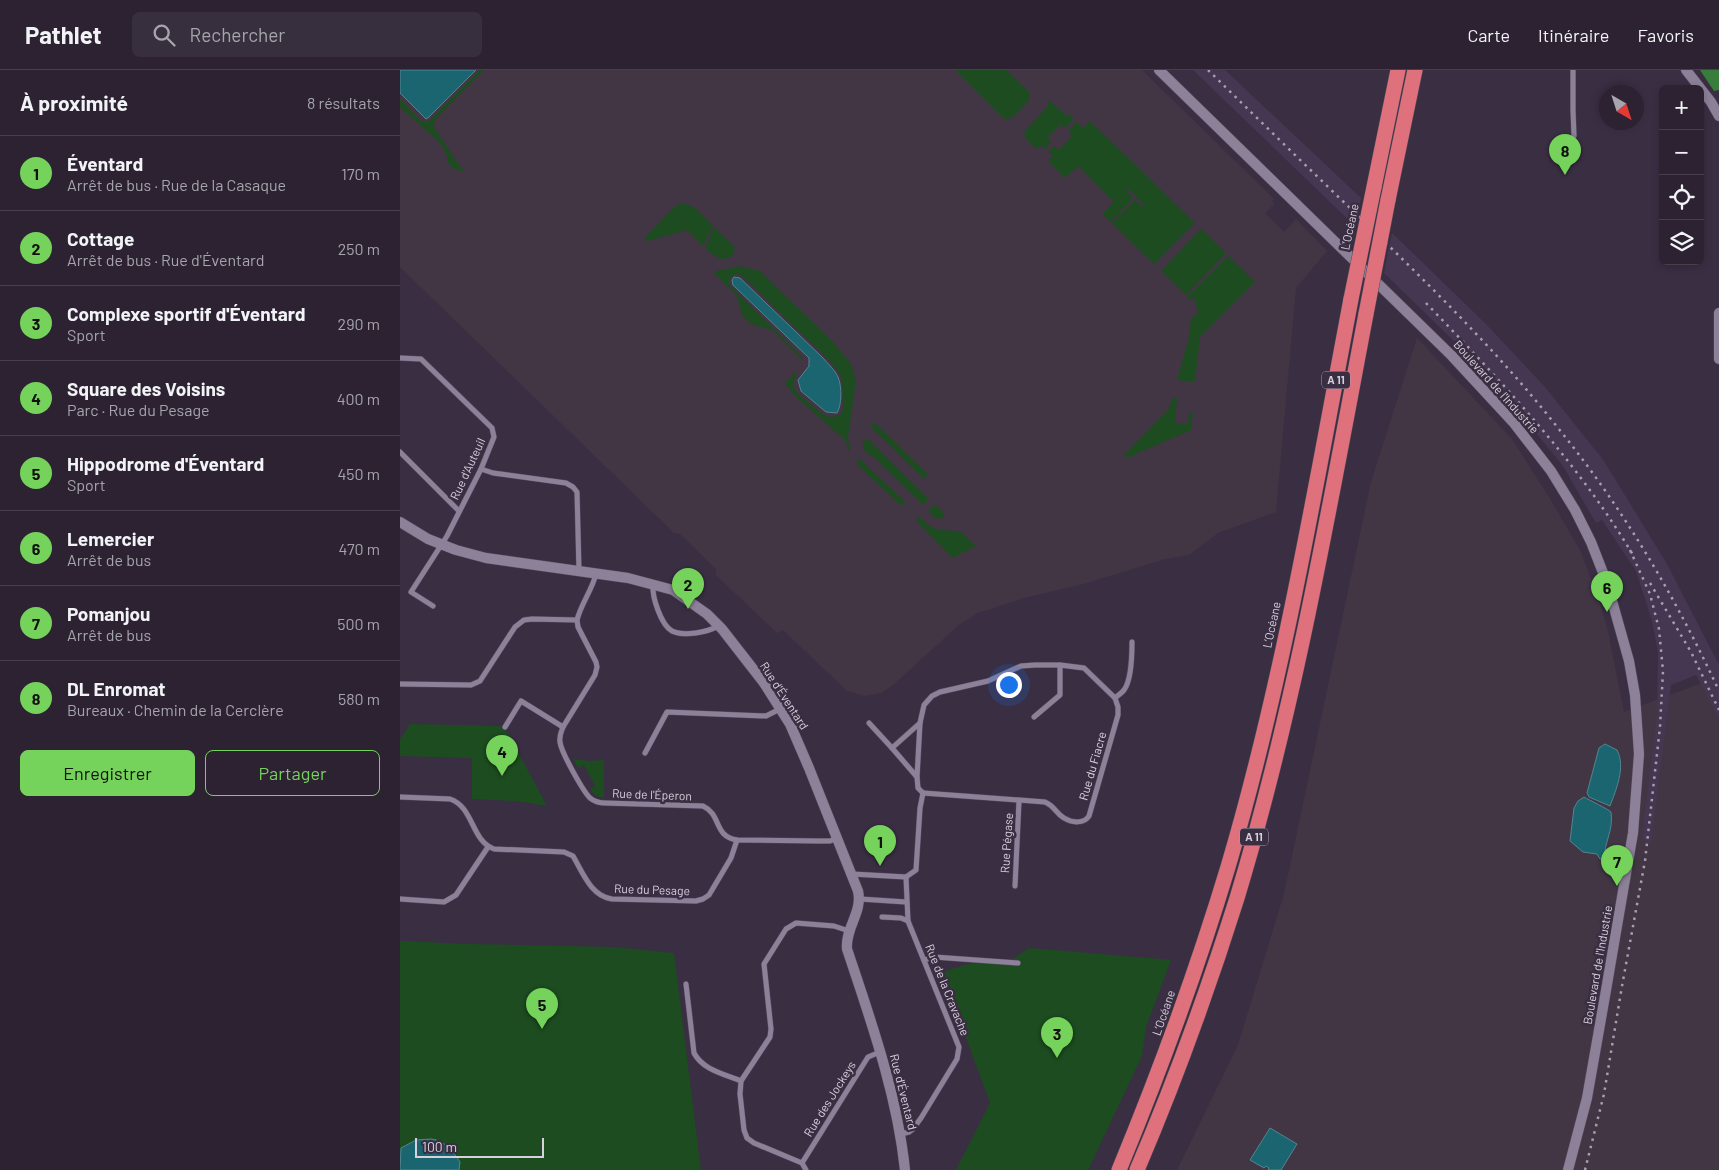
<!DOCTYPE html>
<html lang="fr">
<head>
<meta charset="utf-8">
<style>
  :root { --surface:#2c2232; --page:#382f3e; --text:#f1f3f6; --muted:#a6a4ac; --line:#483f4d; --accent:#75d25b }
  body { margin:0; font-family:Barlow,sans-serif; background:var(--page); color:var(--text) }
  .controls { position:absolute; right:15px; top:15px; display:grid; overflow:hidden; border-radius:8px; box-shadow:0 2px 8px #0003 }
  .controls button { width:45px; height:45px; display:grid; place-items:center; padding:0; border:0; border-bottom:1px solid var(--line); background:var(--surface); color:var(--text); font:25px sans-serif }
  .compass { position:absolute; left:1199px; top:15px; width:45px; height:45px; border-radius:50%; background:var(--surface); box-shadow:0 2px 8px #0003; rotate:141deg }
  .scale { position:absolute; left:15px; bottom:12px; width:129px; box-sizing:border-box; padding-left:5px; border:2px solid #d7d0dd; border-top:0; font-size:14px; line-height:18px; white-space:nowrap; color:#d7d0dd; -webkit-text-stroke:4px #3a2e43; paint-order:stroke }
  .you { position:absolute; left:608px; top:614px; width:18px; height:18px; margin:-12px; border:4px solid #fff; border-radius:50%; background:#1a73e8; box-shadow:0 0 0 8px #1a73e833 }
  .badge { display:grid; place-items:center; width:32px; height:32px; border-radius:50%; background:var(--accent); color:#111; font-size:16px; font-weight:700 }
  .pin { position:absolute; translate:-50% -41px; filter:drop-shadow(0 1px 2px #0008) }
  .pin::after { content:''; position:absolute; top:26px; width:18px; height:15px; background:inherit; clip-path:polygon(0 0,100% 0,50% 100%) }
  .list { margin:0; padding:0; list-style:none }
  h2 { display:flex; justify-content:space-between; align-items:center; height:65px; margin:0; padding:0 20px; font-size:21px }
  h2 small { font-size:16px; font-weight:400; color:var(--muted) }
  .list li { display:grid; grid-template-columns:32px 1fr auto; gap:15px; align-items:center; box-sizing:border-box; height:75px; padding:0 20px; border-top:1px solid var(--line) }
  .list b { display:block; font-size:19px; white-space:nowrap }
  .list p { margin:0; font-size:16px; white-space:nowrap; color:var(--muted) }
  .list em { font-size:16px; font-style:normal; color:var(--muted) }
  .actions { display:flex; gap:10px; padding:15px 20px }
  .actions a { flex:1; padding:11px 0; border:1px solid var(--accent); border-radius:8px; text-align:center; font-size:18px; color:var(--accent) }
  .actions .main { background:var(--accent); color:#111 }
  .icon { flex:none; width:28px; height:28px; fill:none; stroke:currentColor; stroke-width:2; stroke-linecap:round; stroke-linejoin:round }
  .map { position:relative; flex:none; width:1319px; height:1100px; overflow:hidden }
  header { display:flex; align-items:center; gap:30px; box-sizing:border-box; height:70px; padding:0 25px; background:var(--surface); border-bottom:1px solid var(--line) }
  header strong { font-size:24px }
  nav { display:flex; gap:28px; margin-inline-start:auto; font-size:18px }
  .search { width:350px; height:45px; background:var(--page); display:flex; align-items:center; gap:12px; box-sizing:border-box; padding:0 18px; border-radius:8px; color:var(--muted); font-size:19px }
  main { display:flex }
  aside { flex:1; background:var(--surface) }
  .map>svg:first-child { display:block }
</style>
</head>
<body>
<header>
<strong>Pathlet</strong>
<div class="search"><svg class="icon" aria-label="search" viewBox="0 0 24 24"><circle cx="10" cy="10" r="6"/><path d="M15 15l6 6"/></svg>Rechercher</div>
<nav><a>Carte</a><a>Itinéraire</a><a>Favoris</a></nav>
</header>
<main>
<aside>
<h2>À proximité<small>8 résultats</small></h2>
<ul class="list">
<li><span class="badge">1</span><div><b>Éventard</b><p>Arrêt de bus · Rue de la Casaque</p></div><em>170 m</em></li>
<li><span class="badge">2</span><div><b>Cottage</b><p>Arrêt de bus · Rue d'Éventard</p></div><em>250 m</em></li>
<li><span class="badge">3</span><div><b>Complexe sportif d'Éventard</b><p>Sport</p></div><em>290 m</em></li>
<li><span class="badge">4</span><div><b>Square des Voisins</b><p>Parc · Rue du Pesage</p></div><em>400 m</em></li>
<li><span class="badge">5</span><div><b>Hippodrome d'Éventard</b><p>Sport</p></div><em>450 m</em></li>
<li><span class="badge">6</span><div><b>Lemercier</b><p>Arrêt de bus</p></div><em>470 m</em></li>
<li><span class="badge">7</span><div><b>Pomanjou</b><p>Arrêt de bus</p></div><em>500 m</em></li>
<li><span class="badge">8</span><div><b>DL Enromat</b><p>Bureaux · Chemin de la Cerclère</p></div><em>580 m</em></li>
</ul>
<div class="actions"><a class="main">Enregistrer</a><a>Partager</a></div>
</aside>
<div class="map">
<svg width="1319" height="1100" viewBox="0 0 1319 1100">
  <rect width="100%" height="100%" fill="#3a2e43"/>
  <!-- industrial -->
  <g fill="#423645">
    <path d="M0,0H742L874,129L872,131L874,134L865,143L884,162L896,149L927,181L896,218L876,442L818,463L789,485L765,489L687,513L624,528L578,543L559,555L493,615L481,623L465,626L447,621L383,560L377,563L316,505V499L280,464L274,463L0,197Z"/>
    <path d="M1017,268L1112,369L1152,432L1181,482L1200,533L1207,557L1224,642L1302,613L1319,649V1100H777L838,975L884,824L971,412Z"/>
  </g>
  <!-- built -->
  <g fill="#453751">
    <path d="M793,0H825L961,128L955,156Z"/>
    <path d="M992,163L1086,254L1145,317L1204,391L1267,494L1319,595V649L1296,605L1271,615L1251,773L1246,772L1242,768L1257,644L1258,582L1252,551L1236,501L1202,450L1196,453L1163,396L1114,336L1056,273L984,203Z"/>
  </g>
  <!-- green -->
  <g fill="#1d4c20">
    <path d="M80,0H84L35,50L34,57L59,95L66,102L54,99L49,95L46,83L40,73L0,37V29L22,52H28Z"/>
    <path d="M555,0H606L630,23V29L612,48L604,49Z"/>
    <path d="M649,30L667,46L669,44L674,49L665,58L660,55L647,68L651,72L645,79L641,75L636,79L626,69L624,62L647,37Z"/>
    <path d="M690,51L795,153L754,194L712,153L735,130L742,137L744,135L729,119L726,121L733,128L711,152L702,144L714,132L678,96L665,108L648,91L653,86L648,82L654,76L659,80L672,66L668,61L677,52L683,58Z"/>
    <path d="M283,133L294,137L313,155L303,176L287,160L247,171L245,170V167L275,136Z"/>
    <path d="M314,157L335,177L333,185C322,194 314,186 305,178Z"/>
    <path d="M801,159L826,183L786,225L761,201Z"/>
    <path d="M828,186L855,212L800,267L795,312L777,310L789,268L791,247L798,245L795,228L789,230L787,227Z"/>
    <path d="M340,196L360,201L434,273L451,294L456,311L448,367L450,384L445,370L395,326L385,313L395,302L397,304L394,310L393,316L398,324L425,346L432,347L440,345L443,339L442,309L440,304L428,289L342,206L337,204L329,208V215L403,288L401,289L372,260L351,254L342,245L337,226L314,203L316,201Z"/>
    <path d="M773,328H777L775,353L788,354L789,342L793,343L791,360L727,388L724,385L768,340Z"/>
    <path d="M472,353L476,354L528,404L524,409L471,357L470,355Z"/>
    <path d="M466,369L470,371L529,429L523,435L472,385L470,386L463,379L464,375L462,372Z"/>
    <path d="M459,388L506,433L500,435L457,394Z"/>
    <path d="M535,434L544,443V447L539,449L534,447L528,441Z"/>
    <path d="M519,446L528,455L536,459L561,462L576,476L552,488L516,450Z"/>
    <path d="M10,654L100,656L108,663L147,736L116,731L72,729V688L0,686V670Z"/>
    <path d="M173,689L190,691L204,690V728C197,727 194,725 190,719L195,716L184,695L178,698Z"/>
    <path d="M0,871L69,874L213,877L274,883L301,1100H0Z"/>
    <path d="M629,878L771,890L746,957L742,986L688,1100H556L590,1033L542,902L568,894L613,889Z"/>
  </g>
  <!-- forest -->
  <path fill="#397d3c" d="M1300,0H1319V20L1314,21Z"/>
  <!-- water -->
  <g fill="#1a6570" stroke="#538591">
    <path d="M0,0H76L29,47L26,49L0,23Z"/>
    <path d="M334,207L340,208L423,288C428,294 435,300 438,307C442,316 442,335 437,343L426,342L401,321L398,310L409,296V288L333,215L332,210Z"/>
    <path d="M1205,674L1217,680C1226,697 1216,720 1210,736L1189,727L1187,723L1199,678Z"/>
    <path d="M1184,727C1189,730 1208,739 1211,742C1214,761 1203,774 1205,788L1200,789L1197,784L1183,782L1170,771L1174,738L1178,731Z"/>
    <path d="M870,1058L897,1074L881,1100H868L869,1098L866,1096L864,1098L850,1090Z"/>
    <path d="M31,1069C44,1070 53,1081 60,1092L59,1100H0L1,1078L16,1070Z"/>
  </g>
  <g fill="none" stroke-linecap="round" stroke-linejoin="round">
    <defs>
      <g id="street">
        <path d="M1173,0V40L1174,66"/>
        <path d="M0,288L21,289L92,358L94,367L81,399L47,466L11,522L33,536"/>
        <path d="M0,382L59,441"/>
        <path d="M81,399L93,403L166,413L173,417L177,422L179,501"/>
        <path d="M253,515C252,527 261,555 272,561C284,567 308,562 318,556"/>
        <path d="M177,550L178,557L196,592L197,597L195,605L163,657C161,662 159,666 160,672C161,682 183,721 190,728C195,732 199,733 205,733L303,736C322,745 313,766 337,770L418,771H430L437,768"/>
        <path d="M0,614L71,615L80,611L115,557L124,550L132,549L177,550C181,534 192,520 196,504"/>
        <path d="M634,647L660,625V595"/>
        <path d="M469,653L492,678"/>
        <path d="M105,657L121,631L163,657"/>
        <path d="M245,683L267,642L366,646L380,639"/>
        <path d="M517,707L520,653"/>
        <path d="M523,723L645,732C656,737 656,744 664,748C672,753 684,754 689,746L718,645V637L715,628C718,625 722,623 724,620C731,611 732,584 732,572"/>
        <path d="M523,723L518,718L517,707L492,678L520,653L524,635L532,626L540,622L588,611L621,596L635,595H660L684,598L715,628"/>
        <path d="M0,727L50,729C74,737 71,771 94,779L164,782L173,786C183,803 191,826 212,829L296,831L303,829L309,825L331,788L337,770"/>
        <path d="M452,804L506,807L516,800L520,738L523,723"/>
        <path d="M506,807L508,851"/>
        <path d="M615,816L619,731"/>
        <path d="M0,829L44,832L56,825L88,777"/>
        <path d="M460,829L506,832"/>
        <path d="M482,847L501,848L508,851L559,977L557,989L521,1048L513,1059L509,1062L501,1064"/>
        <path d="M524,890L534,887L618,893"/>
        <path d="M286,914L294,983C303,1000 324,1004 341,1011"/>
        <path d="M402,1093L468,987L480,982"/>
        <path d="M406,1100L402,1093L354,1073L347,1068L344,1060L340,1024L341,1011L370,967L371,959L364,894L386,859L396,853L434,856L449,861"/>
      </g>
      <g id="secondary">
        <path d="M759,0L1051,285L1113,352L1151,401L1175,440L1191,472L1207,513L1229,591L1235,625L1239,684L1233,763L1205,926L1187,1028L1168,1100"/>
        <path d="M1286,0L1311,32L1319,46"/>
        <path d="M1319,243V289"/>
        <path d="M0,452L28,469L56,480L86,488L228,508L273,520L307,544L322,559L364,613L390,654L409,698L458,821C463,842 445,858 447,879C471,951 497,1024 505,1100"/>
      </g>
      <g id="highway">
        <path d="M974,117L998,0"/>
        <path d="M988,130L1015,0"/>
        <path d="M719,1100C760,1001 797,900 828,797C883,611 915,419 951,229"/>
        <path d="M737,1100C775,1011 808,920 837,828C895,637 929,439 966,244"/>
      </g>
    </defs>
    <!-- street casing -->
    <use href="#street" stroke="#544a5b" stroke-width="6"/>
    <!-- secondary casing -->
    <use href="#secondary" stroke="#544a5b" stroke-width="11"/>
    <!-- highway casing -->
    <use href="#highway" stroke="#544a5b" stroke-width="16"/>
    <!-- street -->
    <use href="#street" stroke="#8d8099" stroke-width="5"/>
    <!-- secondary -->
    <use href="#secondary" stroke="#8d8099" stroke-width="10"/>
    <!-- highway -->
    <use href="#highway" stroke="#de717b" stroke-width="15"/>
    <!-- rail -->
    <g stroke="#a79eae" stroke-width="2.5" stroke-dasharray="2.5 5" stroke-linecap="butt">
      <path d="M808,0C855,46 903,93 951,139C1023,209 1096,279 1158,358C1223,438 1276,528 1319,621"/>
      <path d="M1026,233C1101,311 1177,391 1233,485"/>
      <path d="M1250,513L1291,582L1319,640"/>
      <path d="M1185,1100L1204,1024L1222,916L1245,791L1260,657L1263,601L1259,559L1250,524L1230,480"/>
    </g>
    <defs>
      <g id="highway-bridge">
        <path d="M951,229L974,117"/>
        <path d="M966,244L988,130"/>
      </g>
    </defs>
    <!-- highway-bridge casing -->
    <use href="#highway-bridge" stroke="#544a5b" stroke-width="16" stroke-linecap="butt"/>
    <!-- highway-bridge -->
    <use href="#highway-bridge" stroke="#de717b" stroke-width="15"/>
  </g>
  <g text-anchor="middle" stroke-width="5" stroke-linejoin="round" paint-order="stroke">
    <!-- shield labels -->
    <g fill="#3a2e43" stroke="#a89faf" stroke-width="1">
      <rect x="922" y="301.5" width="28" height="17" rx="4"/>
      <rect x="840" y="758.5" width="28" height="17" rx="4"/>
    </g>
    <g font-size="11" font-weight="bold" fill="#d7d0dd">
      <text x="936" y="314">A 11</text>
      <text x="854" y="771">A 11</text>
    </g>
    <!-- street labels -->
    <g font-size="12" fill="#d7d0dd" stroke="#3a2e43">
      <text transform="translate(950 157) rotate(-78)" y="4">L’Océane</text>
      <text transform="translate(1096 317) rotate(48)" y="4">Boulevard de l'Industrie</text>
      <text transform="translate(68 399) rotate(-65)" y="4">Rue d'Auteuil</text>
      <text transform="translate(872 555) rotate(-78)" y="4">L’Océane</text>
      <text transform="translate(384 626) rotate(57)" y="4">Rue d'Éventard</text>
      <text transform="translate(693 696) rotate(-74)" y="4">Rue du Fiacre</text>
      <text transform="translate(252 725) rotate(2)" y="4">Rue de l'Éperon</text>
      <text transform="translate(607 773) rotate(-86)" y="4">Rue Pégase</text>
      <text transform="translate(252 820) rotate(2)" y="4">Rue du Pesage</text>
      <text transform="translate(1198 895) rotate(-80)" y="4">Boulevard de l'Industrie</text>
      <text transform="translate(547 920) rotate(68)" y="4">Rue de la Cravache</text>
      <text transform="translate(764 943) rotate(-71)" y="4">L’Océane</text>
      <text transform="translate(503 1022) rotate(76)" y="4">Rue d'Éventard</text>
      <text transform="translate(430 1029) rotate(-58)" y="4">Rue des Jockeys</text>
    </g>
  </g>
</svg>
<div class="controls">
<button>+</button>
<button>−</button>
<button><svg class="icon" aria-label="locate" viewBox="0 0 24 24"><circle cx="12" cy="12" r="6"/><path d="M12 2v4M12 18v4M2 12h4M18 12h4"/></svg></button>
<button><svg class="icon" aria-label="layers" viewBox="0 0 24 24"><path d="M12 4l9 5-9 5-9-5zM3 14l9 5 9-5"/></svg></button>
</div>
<svg class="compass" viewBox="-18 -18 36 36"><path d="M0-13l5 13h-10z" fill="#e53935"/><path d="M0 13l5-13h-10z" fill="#a6a4ac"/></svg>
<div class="scale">100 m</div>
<div class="you"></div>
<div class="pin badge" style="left:480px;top:796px">1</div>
<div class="pin badge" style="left:288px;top:539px">2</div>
<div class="pin badge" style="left:657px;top:988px">3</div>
<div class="pin badge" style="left:102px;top:706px">4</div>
<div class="pin badge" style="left:142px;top:959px">5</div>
<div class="pin badge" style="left:1207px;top:542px">6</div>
<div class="pin badge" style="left:1217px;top:816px">7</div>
<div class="pin badge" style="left:1165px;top:105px">8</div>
</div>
</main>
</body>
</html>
